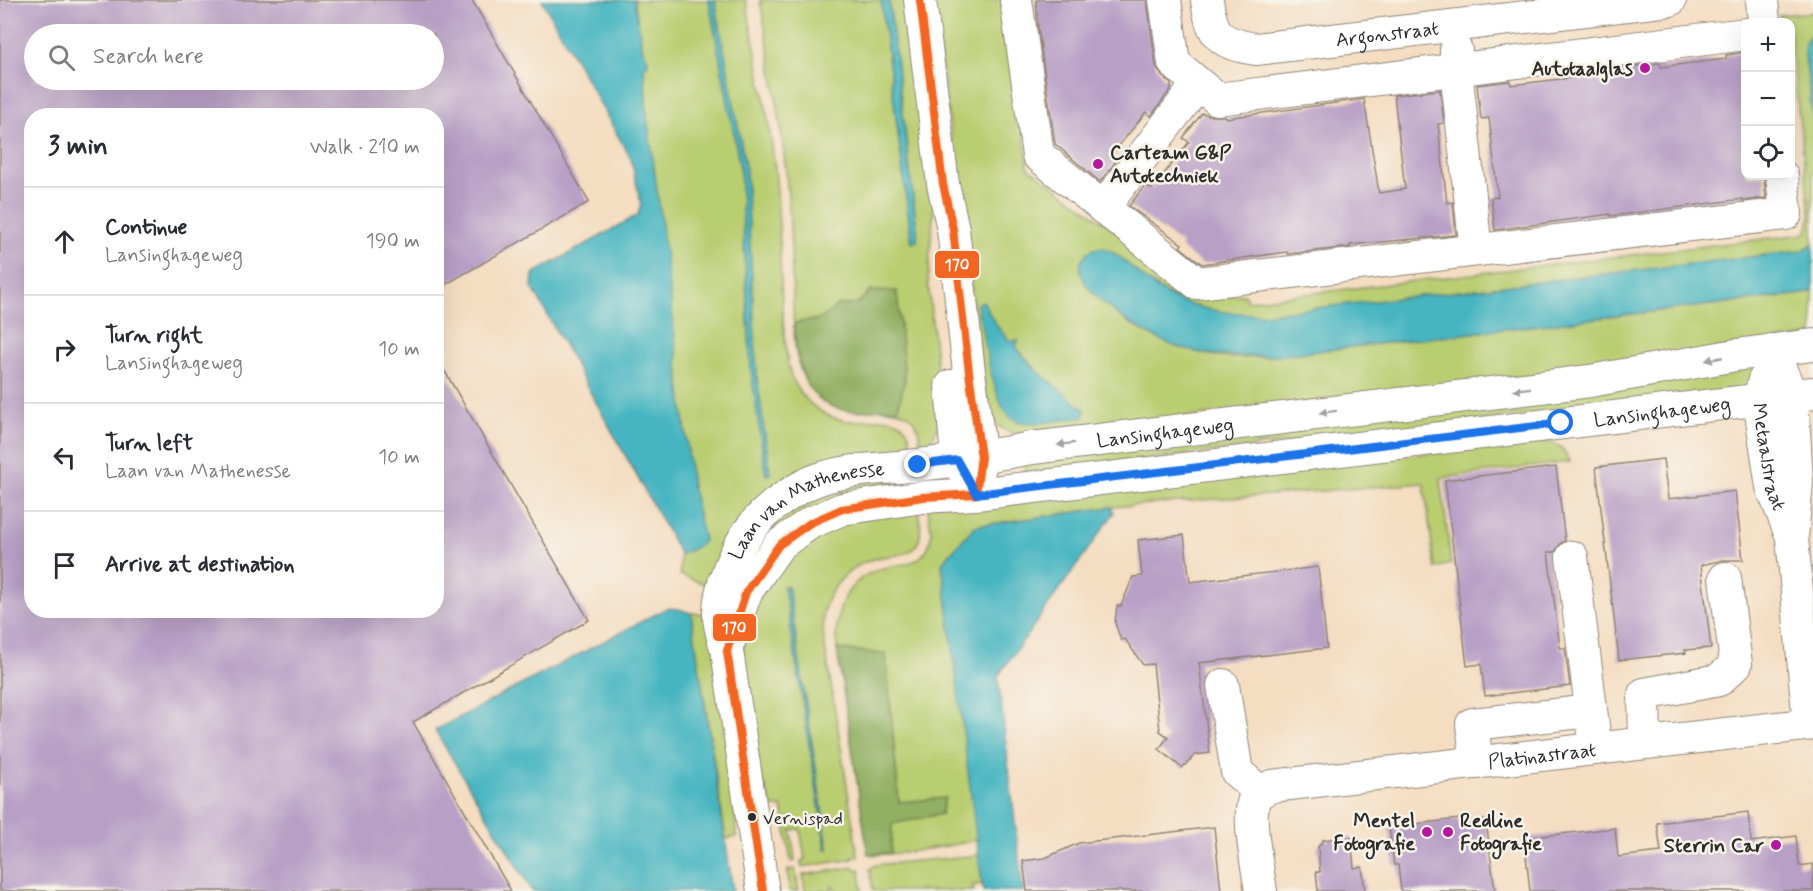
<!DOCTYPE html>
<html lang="en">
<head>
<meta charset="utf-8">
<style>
  :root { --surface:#fff; --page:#f2f2f3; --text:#2b2b33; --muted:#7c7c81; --line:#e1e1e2 }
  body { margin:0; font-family:Mynerve,sans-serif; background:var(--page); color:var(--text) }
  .controls { position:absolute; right:18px; top:18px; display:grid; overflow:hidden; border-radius:12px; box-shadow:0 6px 24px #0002 }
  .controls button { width:54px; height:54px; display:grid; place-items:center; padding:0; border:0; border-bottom:2px solid var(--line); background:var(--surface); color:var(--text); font:30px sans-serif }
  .stop { position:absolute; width:18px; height:18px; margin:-14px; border:4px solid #1a73e8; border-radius:50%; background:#fff }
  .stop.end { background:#1a73e8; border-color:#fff; box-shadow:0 2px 6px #0008 }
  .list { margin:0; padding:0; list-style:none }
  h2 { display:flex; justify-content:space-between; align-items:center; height:78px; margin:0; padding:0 24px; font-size:26px }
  h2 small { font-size:20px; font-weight:400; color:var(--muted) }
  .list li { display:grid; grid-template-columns:39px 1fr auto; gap:18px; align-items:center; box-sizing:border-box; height:108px; padding:0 24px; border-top:2px solid var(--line) }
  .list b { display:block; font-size:22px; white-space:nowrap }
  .list p { margin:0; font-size:20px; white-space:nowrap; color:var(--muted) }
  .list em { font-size:20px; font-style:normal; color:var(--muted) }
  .icon { flex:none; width:33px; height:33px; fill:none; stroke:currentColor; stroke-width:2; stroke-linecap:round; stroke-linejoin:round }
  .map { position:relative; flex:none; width:1813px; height:891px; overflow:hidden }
  .search { position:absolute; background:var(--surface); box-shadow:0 6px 24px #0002; left:24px; top:24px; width:420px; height:66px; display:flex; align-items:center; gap:15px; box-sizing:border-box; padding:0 21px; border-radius:33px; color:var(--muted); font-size:22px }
  .panel { position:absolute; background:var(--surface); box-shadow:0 6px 24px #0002; left:24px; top:108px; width:420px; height:510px; border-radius:24px }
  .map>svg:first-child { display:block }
</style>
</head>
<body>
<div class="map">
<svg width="1813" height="891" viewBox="0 0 1813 891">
  <rect width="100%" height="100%" fill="#f7f3e8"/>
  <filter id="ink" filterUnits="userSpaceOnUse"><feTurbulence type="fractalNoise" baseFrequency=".0167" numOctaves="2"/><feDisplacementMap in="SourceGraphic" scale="12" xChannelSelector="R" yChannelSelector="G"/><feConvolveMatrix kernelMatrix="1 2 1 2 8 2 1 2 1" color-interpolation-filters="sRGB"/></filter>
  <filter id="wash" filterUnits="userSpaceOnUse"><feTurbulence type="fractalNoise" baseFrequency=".008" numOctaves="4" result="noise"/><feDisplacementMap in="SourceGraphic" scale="24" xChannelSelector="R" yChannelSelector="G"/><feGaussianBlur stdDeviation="1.35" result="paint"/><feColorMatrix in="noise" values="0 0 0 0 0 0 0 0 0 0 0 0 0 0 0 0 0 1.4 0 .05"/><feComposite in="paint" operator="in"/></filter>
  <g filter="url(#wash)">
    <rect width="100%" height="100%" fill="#f4ddc1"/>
    <!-- green -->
    <g fill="#b9cd71" stroke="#727c4e" stroke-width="1.5" fill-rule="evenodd">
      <path d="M634,0H709L740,167L751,370L766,475L770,474L757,377L746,171L715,0H746C756,56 769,113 775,170C781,223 779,277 784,329C786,346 786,363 792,378C803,404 829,422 856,421C872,421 892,413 904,426C911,433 911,446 912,456L831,467L707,585L680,575V554L686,552L704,541L692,489L662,226L647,118L644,67L648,60L642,47Z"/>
      <path d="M760,0H881L912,243L917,230L889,0H909L934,205L928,282L941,408C939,426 936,438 921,450C920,441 920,432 916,424C895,387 833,439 803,376C793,354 794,327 793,304C792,268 791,231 788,194C783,129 772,65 760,0Z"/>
      <path d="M933,0H1008L1028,167L1135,245L1131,251L1179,287L1219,298L1245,294L1247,301L1805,234L1808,230L1810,214L1791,47L1790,22H1780L1779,15L1813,12V34L1807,40L1805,48L1813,120V244L1802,251L1265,314C1195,315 1165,299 1114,253L1085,282C1119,327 1180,355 1236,358C1251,358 1267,356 1282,355L1803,294L1813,291V335L1634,364L1027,436C1010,434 998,429 988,414Z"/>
      <path d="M1756,364L1749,389L1023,474L1030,457Z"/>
      <path d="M1546,441L1561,447L1570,462L1441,478L1451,564L1435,568L1424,483L1112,507L975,526L942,563L978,839C963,844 880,858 868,854L837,649C833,612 845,578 884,568C901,563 919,566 928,547C934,535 929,518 927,505Z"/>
      <path d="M914,473L915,487L846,494L727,604L767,525L799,500L847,480Z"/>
      <path d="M918,508C919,518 923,531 919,540C912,559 890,554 874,559C851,565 829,587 824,610C822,618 823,626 823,634L858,856H853V859L802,867L801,861L805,859L800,829L791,830L795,861L791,862L782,807H772L755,761L742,656L745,634L751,611L794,548L836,523ZM784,586H788L828,849Z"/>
      <path d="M691,613L711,614L734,776L736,837L726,839Z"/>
      <path d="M980,855L983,884L973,885L974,891H873L870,869L875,865Z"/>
      <path d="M855,867V870L860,869L862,891H835L834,886H831L832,891H805L803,875Z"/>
      <path d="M795,869L799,891H789L788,870Z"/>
    </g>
    <!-- forest -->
    <g fill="#92b063" stroke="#5e6e47" stroke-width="1.5">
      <path d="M870,291H897L905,379L898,409C882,407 867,412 851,411C802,407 797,362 794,323L820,319L838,305L857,304Z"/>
      <path d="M837,649L886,654L899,802L945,798L941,814L892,824L891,853L868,854Z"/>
    </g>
    <!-- water -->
    <g fill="#47b5c1" stroke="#397076" stroke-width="1.5">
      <path d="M542,0H634L642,47L648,60L647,65L644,68L647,118L662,226L692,488L704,541C697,548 690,551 680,554L532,287L533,274L638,215L641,203L631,159Z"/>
      <path d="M709,0H715L746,171L757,377L770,474L766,475L751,370L740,167Z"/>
      <path d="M881,0H889L892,26L917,230V241L912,243Z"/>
      <path d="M1813,34V120L1804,48L1807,40Z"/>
      <path d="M1813,244V291L1803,294L1282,355C1245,357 1210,358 1174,346C1150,337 1072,293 1081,262C1084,255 1090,249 1098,248C1113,245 1142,279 1156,288C1188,310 1227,314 1265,314L1802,251Z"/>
      <path d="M982,301L984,302C990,318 998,329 1010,341L1018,340L1016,347L1037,371L1085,410L1084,417C1065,419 1026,429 1011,418C993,405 982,327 977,304Z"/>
      <path d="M1112,507L1114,513L998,676L1023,891H983L942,563L975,526Z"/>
      <path d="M784,586H788L828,849H826Z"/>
      <path d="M667,608L679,609L691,613L733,891H532L435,730Z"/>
    </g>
    <g id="blocks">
      <!-- building -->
      <g fill="#b89fc6" fill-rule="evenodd">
        <path d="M0,0H472L589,202L436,290V116H32V610H436V356L589,620L413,722L511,891H0ZM34,34H434V80H34Z"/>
        <path d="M1036,0H1147L1156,66L1162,76L1171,84V89L1151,116L1146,112L1110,157L1116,161L1100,182L1055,144L1038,28Z"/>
        <path d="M1746,52V176H1764L1766,198L1743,201V199L1610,216V214L1495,230L1491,198L1498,197L1489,118L1481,119L1477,85L1510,81L1511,85L1593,75V71L1660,63L1661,67L1726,59V55Z"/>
        <path d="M1440,90L1444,123L1438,124L1447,203L1453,202L1456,235L1350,245V247L1288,254L1287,252L1202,264L1180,247L1182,244L1129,206L1145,185L1152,189L1189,142L1183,138L1202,113L1212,116H1225L1226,118L1364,99L1379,193L1405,189L1394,95Z"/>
        <path d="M1663,459L1668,499L1735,491L1743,560H1723L1701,565L1711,648L1685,650L1686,653L1619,660L1596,467Z"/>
        <path d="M1556,467L1565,541L1561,543L1555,552H1548L1560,648H1565L1570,686L1485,696L1481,664L1467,666L1445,480Z"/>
        <path d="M1184,535L1190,582L1318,567L1327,648L1199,663L1210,753L1195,755L1182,768L1159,749L1168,737L1160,731L1153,664L1143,665L1125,639L1121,640L1115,623L1117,606H1121L1133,577L1142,576L1138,540Z"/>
        <path d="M1748,812L1751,842L1796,836L1799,866L1813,864V891H1530L1524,838L1615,828L1618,857L1661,852L1657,823Z"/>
        <path d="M1468,818L1469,822L1486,820L1495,891H1401L1398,865H1394L1389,827Z"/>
        <path d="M1214,827L1221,891H1027L1023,861L1045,858L1079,843Z"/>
        <path d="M1351,837L1354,868L1362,867L1365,891H1318L1316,872H1320L1318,847L1323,840Z"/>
      </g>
    </g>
  </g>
  <g filter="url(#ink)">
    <use href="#blocks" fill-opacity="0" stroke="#908476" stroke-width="1.5"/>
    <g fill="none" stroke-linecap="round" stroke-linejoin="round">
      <defs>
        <g id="minor">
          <path d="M920,0L943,184L953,229L969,372L981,457L978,478"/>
          <path d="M1016,0L1038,155L1197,283L1786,214L1782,176"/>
          <path d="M1165,0L1174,63L1217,99L1746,34"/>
          <path id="s1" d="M1207,0C1212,37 1220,43 1256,49L1670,0"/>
          <path d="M1762,0L1764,22"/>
          <path d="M1456,50V70L1476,250"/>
          <path d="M1103,208L1198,84"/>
          <path d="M1772,350L1792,396L1797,482L1792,537L1809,724"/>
          <path id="s2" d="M1764,380L1759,400L1772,487L1790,532"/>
          <path d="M951,386L957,460L967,477"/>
          <path d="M1572,557L1596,749"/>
          <path id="s3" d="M730,639L746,592L779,545L810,523L842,509L923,497L976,494L1813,393"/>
          <path d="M1223,685L1237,772L1260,792"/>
          <path d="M1645,743L1644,694L1719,680L1736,664L1725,578"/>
          <path d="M1477,763L1472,724L1591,711"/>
          <path id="s4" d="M763,891L727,651C724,640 719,627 719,616C718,587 735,549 752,527C765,509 798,486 819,479C851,468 885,469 918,465C957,461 994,455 1032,448L1590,381L1736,355L1813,345"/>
          <path id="s5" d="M1261,891C1258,870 1247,819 1254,800C1257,792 1265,790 1272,786L1813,724"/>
        </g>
      </defs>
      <!-- minor casing -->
      <use href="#minor" stroke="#908476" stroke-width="34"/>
      <!-- minor -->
      <use href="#minor" stroke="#fff" stroke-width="32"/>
      <defs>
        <path id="bus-1" d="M763,891L727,651L746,592L779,545L810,523L842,509L923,497L976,494L981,457L969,372L953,229L943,184L920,0"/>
      </defs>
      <!-- bus-1 casing -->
      <use href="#bus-1" stroke="#f7f3e8" stroke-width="12"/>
      <!-- bus-1 -->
      <use href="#bus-1" stroke="#f26522" stroke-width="8"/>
    </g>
    <!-- one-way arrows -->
    <defs><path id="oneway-solid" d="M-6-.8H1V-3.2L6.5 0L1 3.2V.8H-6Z" transform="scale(1.5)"/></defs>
    <g fill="#a0a0a0">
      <use href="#oneway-solid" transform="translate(1714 359) rotate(169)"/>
      <use href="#oneway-solid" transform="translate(1522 389) rotate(173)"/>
      <use href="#oneway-solid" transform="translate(1328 412) rotate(173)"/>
      <use href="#oneway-solid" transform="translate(1066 444) rotate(173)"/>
    </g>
  </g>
  <g fill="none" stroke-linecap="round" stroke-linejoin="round" filter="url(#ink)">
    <!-- route -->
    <path stroke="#1a73e8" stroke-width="8" d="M918,465L957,460L976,494L1561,423"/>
  </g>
  <!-- markers -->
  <g fill="#b5179e" stroke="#f7f3e8" stroke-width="2">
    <circle cx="1645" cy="68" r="6"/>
    <circle cx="1098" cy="164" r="6"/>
    <circle cx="1427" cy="832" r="6"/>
    <circle cx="1448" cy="832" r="6"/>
    <circle cx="1776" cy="845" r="6"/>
  </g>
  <circle fill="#2b2b2b" stroke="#f7f3e8" stroke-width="2" cx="752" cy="817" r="5"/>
  <g text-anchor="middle" stroke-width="5" stroke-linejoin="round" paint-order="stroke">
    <!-- bus labels -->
    <g font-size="18" fill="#2b2b2b" stroke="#f7f3e8" text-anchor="start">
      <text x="763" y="824">Vernispad</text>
    </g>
    <!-- street labels -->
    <g font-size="20" fill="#2b2b2b" stroke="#f7f3e8">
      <text dy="7" stroke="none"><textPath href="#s1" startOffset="210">Argonstraat</textPath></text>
      <text dy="7" stroke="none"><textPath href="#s3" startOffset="1006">Lansinghageweg</textPath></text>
      <text dy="7" stroke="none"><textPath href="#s4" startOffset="808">Lansinghageweg</textPath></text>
      <text dy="7" stroke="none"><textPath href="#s2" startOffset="78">Metaalstraat</textPath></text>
      <text dy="7" stroke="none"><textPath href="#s4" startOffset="432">Laan van Mathenesse</textPath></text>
      <text dy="7" stroke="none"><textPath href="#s5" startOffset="387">Platinastraat</textPath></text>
    </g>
    <!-- poi labels -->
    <g font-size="20" font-weight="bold" fill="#2b2b2b" stroke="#f7f3e8" text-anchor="end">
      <text x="1633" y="75">Autotaalglas</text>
      <text x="1110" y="159" text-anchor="start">Carteam G&amp;P<tspan x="1110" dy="23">Autotechniek</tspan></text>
      <text x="1415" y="827">Mentel<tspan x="1415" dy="23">Fotografie</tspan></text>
      <text x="1460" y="827" text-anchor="start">Redline<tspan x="1460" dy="23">Fotografie</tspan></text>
      <text x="1764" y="852">Sterrin Car</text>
    </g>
  </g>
  <g stroke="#f7f3e8" stroke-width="2">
    <rect x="934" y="250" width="46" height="29" rx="6" fill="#f26522"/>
    <rect x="712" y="613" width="45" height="29" rx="6" fill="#f26522"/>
  </g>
  <g font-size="16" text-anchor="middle" font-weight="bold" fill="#fff">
    <text x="957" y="270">170</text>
    <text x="734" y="633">170</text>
  </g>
</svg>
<div class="controls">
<button>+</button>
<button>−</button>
<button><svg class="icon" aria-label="locate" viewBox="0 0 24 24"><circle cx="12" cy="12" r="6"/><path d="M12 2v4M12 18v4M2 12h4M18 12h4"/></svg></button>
</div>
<div class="stop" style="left:1561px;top:423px"></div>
<div class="stop end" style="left:918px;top:465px"></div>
<div class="search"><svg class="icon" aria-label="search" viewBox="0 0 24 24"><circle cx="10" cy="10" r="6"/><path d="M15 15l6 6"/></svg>Search here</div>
<section class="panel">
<h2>3 min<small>Walk · 210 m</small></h2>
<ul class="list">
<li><svg class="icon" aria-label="ahead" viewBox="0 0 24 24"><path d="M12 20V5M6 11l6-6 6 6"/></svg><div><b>Continue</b><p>Lansinghageweg</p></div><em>190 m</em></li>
<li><svg class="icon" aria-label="right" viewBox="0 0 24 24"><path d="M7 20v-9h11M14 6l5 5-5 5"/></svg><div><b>Turn right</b><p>Lansinghageweg</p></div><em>10 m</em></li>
<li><svg class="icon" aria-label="left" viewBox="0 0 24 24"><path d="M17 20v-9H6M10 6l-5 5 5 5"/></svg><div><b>Turn left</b><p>Laan van Mathenesse</p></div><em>10 m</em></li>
<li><svg class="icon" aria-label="arrive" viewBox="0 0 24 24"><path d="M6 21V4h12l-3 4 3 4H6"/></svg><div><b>Arrive at destination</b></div></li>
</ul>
</section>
</div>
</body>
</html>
